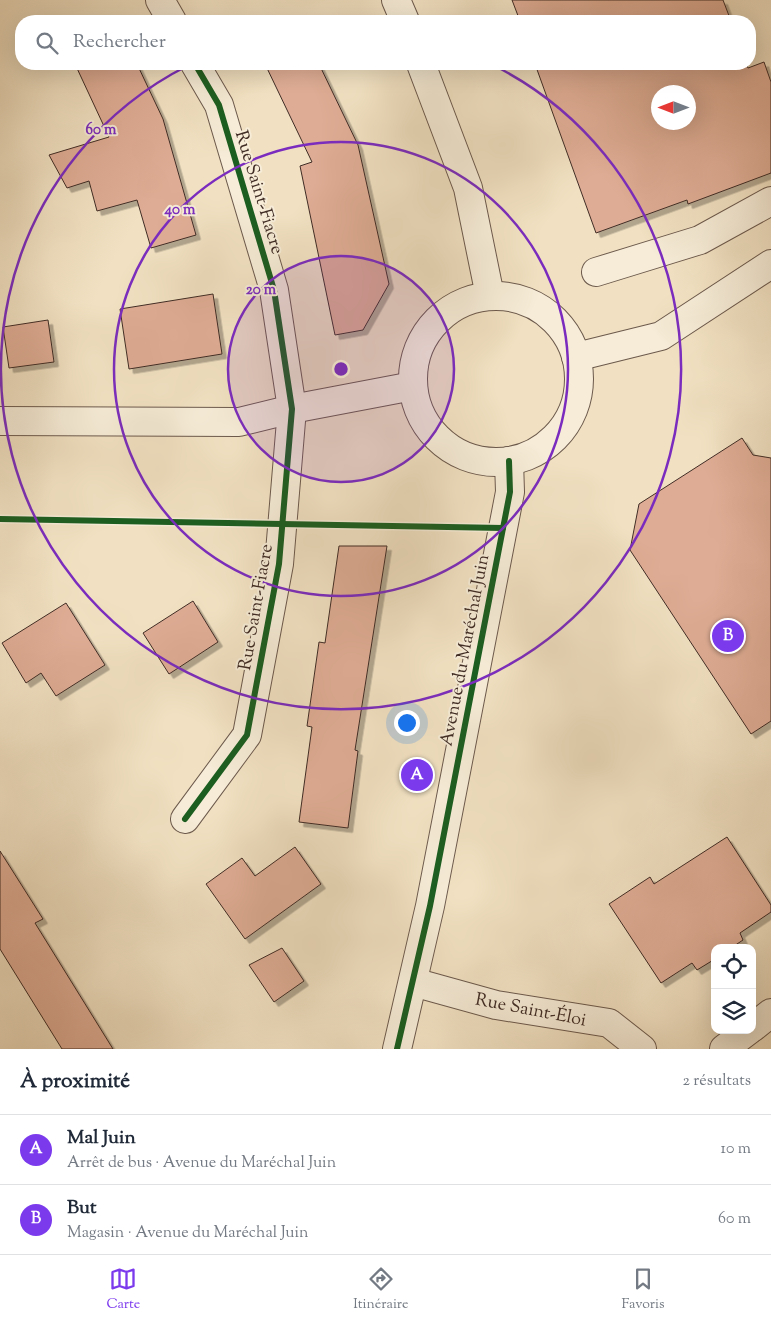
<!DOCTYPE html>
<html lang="fr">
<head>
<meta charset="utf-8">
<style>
  :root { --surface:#fff; --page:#f2f2f3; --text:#1f2937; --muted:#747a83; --line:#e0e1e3; --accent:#7c3aed }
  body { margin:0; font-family:"Sorts Mill Goudy",serif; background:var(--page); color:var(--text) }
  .controls { position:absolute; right:15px; bottom:15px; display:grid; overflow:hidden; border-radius:10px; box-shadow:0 5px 20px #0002 }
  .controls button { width:45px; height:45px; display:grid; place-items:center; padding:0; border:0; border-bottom:1px solid var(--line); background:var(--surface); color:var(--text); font:25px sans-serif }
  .compass { position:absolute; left:651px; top:85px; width:45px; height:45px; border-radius:50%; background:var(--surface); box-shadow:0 5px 20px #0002; rotate:270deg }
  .you { position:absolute; left:406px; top:722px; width:18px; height:18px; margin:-12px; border:4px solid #fff; border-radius:50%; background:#1a73e8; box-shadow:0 0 0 8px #1a73e833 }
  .badge { display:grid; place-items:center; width:32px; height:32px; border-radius:50%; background:var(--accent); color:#fff; font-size:16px; font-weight:700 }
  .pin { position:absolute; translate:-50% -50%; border:2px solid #fff; box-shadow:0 1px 5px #0006 }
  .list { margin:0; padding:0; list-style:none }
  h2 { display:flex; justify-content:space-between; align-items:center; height:65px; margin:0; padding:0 20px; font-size:21px }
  h2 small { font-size:16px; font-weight:400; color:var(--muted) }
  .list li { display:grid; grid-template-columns:32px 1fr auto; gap:15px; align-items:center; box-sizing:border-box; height:70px; padding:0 20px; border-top:1px solid var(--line) }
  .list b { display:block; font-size:19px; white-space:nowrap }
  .list p { margin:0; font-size:16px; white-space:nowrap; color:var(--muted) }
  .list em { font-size:16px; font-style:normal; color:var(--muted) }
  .icon { flex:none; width:28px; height:28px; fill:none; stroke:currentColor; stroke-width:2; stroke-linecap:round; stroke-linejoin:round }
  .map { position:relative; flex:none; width:771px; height:1049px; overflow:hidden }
  .search { position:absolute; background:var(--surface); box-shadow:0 5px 20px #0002; left:15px; right:15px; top:15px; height:55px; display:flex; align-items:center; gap:12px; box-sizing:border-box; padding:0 18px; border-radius:20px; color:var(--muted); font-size:19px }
  .sheet { height:205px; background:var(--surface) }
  nav { display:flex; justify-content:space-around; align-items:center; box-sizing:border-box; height:70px; border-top:1px solid var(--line); background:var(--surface); font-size:14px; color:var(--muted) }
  nav a { display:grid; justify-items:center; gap:2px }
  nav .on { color:var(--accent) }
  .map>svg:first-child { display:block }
</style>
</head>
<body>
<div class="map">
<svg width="771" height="1049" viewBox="0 0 771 1049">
  <defs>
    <filter id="shadow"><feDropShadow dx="4.5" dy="4.5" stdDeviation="0" flood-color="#0004"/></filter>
  </defs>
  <rect width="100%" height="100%" fill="#f1e1c2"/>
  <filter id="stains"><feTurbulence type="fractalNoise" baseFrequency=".004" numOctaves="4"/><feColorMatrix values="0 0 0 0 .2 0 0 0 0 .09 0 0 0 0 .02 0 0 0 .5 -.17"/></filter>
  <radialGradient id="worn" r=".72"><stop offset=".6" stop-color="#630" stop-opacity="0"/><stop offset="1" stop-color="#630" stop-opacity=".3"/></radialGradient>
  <!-- building -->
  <g fill="#deac94" stroke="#402c25" fill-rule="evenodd" filter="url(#shadow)">
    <path d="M512,0H723L731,21H520Z"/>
    <path d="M764,62L771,82V173L688,204L687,200L596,233L535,64H746L748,68ZM658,92H688V122H658Z"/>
    <path d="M75,64H137L163,119L196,235L151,248L137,200L97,211L89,181L67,188L49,155L109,137Z"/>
    <path d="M265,64H319L358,145L389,284L363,330L335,335L300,166L312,162Z"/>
    <path d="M213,294L222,354L129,369L120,309Z"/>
    <path d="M48,320L54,362L9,368L3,327Z"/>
    <path d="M742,438L753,455L771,458V721L751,734L630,550L639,504Z"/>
    <path d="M339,546H387L355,750L358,751L348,828L299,822L312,727L307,726L319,642L325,643Z"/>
    <path d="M193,601L218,642L169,674L143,633Z"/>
    <path d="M66,603L105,665L56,696L41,673L26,683L2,643Z"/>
    <path d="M727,837L771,905V912L740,933L743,940L731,948H715V959L697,970L692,963L661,983L609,904L650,877L654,884Z"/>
    <path d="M295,847L321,884L245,939L206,884L242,858L255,876Z"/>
    <path d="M0,851L43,919L35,923L113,1049H62L0,949Z"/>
    <path d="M282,948L304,981L274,1002L249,965Z"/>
  </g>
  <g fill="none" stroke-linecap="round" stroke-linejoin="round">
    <defs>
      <g id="minor">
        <path d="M160,0L172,21"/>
        <path d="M396,0L405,21"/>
        <path d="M421,64L468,188L490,296"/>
        <path d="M596,272L700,240L771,201"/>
        <circle cx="496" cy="379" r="83"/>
        <path d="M576,357L661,336L771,264"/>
        <path d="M0,421L239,422L292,409L413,386"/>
        <path d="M185,819L247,735L279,564L292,409L274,290L219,105L195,64"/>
        <path d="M413,982L496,1005L609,1023L642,1049"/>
        <path d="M752,1028L771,1013"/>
        <path d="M397,1049L430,906L510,492L509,461"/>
        <path d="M724,1049L749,1030"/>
      </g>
    </defs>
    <!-- minor casing -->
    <use href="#minor" stroke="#6c594c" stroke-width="30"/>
    <!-- minor -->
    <use href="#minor" stroke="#f6ecd7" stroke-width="28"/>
    <defs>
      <g id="cycleway">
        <path d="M0,519L503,528"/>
        <path d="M185,819L247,735L279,564L292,409L274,290L219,105L195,64"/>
        <path d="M397,1049L430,906L510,492L509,461"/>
      </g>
    </defs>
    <!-- cycleway casing -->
    <use href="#cycleway" stroke="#f6ecd7" stroke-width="9"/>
    <!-- cycleway -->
    <use href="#cycleway" stroke="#1b5e20" stroke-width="6"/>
  </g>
  <!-- distance rings -->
  <circle cx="341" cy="369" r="113" fill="#7b2cbf" fill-opacity=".12"/>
  <g fill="none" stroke="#7b2cbf" stroke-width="2.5">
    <circle cx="341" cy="369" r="113"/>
    <circle cx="341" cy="369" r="227"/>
    <path d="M493 65A340 340 0 1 1 189 65"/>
  </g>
  <g text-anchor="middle" stroke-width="4" stroke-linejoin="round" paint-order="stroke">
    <!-- street labels -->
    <g font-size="18" fill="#402c25" stroke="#f6ecd7">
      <text transform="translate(260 192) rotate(73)" y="6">Rue Saint-Fiacre</text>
      <text transform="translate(255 607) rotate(-80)" y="6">Rue Saint-Fiacre</text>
      <text transform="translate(464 650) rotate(-79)" y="6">Avenue du Maréchal Juin</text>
      <text transform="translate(531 1009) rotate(11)" y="6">Rue Saint-Éloi</text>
    </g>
  </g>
  <circle cx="341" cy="369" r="8" fill="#7b2cbf" stroke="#f6ecd7" stroke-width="2.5"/>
  <g font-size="15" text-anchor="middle" font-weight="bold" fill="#7b2cbf" stroke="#f6ecd7" stroke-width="4" stroke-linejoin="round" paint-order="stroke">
    <text x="101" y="134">60 m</text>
    <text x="180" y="214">40 m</text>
    <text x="261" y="294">20 m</text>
  </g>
  <rect width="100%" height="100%" filter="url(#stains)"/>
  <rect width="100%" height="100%" fill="url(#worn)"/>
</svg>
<div class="controls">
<button><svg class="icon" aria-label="locate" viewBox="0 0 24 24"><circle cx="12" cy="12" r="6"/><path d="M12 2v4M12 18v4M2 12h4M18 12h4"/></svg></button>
<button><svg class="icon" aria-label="layers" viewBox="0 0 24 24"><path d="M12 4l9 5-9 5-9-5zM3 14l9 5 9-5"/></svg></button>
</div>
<svg class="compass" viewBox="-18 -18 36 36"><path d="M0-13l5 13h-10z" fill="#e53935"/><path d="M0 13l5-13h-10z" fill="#747a83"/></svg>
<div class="you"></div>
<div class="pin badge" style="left:417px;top:775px">A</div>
<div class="pin badge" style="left:728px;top:636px">B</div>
<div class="search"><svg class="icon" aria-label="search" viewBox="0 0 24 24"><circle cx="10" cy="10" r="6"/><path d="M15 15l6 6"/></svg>Rechercher</div>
</div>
<section class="sheet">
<h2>À proximité<small>2 résultats</small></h2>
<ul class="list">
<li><span class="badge">A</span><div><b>Mal Juin</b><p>Arrêt de bus · Avenue du Maréchal Juin</p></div><em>10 m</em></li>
<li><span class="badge">B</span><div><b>But</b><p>Magasin · Avenue du Maréchal Juin</p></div><em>60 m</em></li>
</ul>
</section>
<nav>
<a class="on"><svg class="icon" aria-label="map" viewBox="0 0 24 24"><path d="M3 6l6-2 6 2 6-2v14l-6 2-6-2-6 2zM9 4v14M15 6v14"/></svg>Carte</a>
<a><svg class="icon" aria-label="directions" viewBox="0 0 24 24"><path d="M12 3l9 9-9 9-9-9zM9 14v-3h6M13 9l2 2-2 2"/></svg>Itinéraire</a>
<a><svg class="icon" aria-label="saved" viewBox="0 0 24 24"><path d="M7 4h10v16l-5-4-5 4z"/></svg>Favoris</a>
</nav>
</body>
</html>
